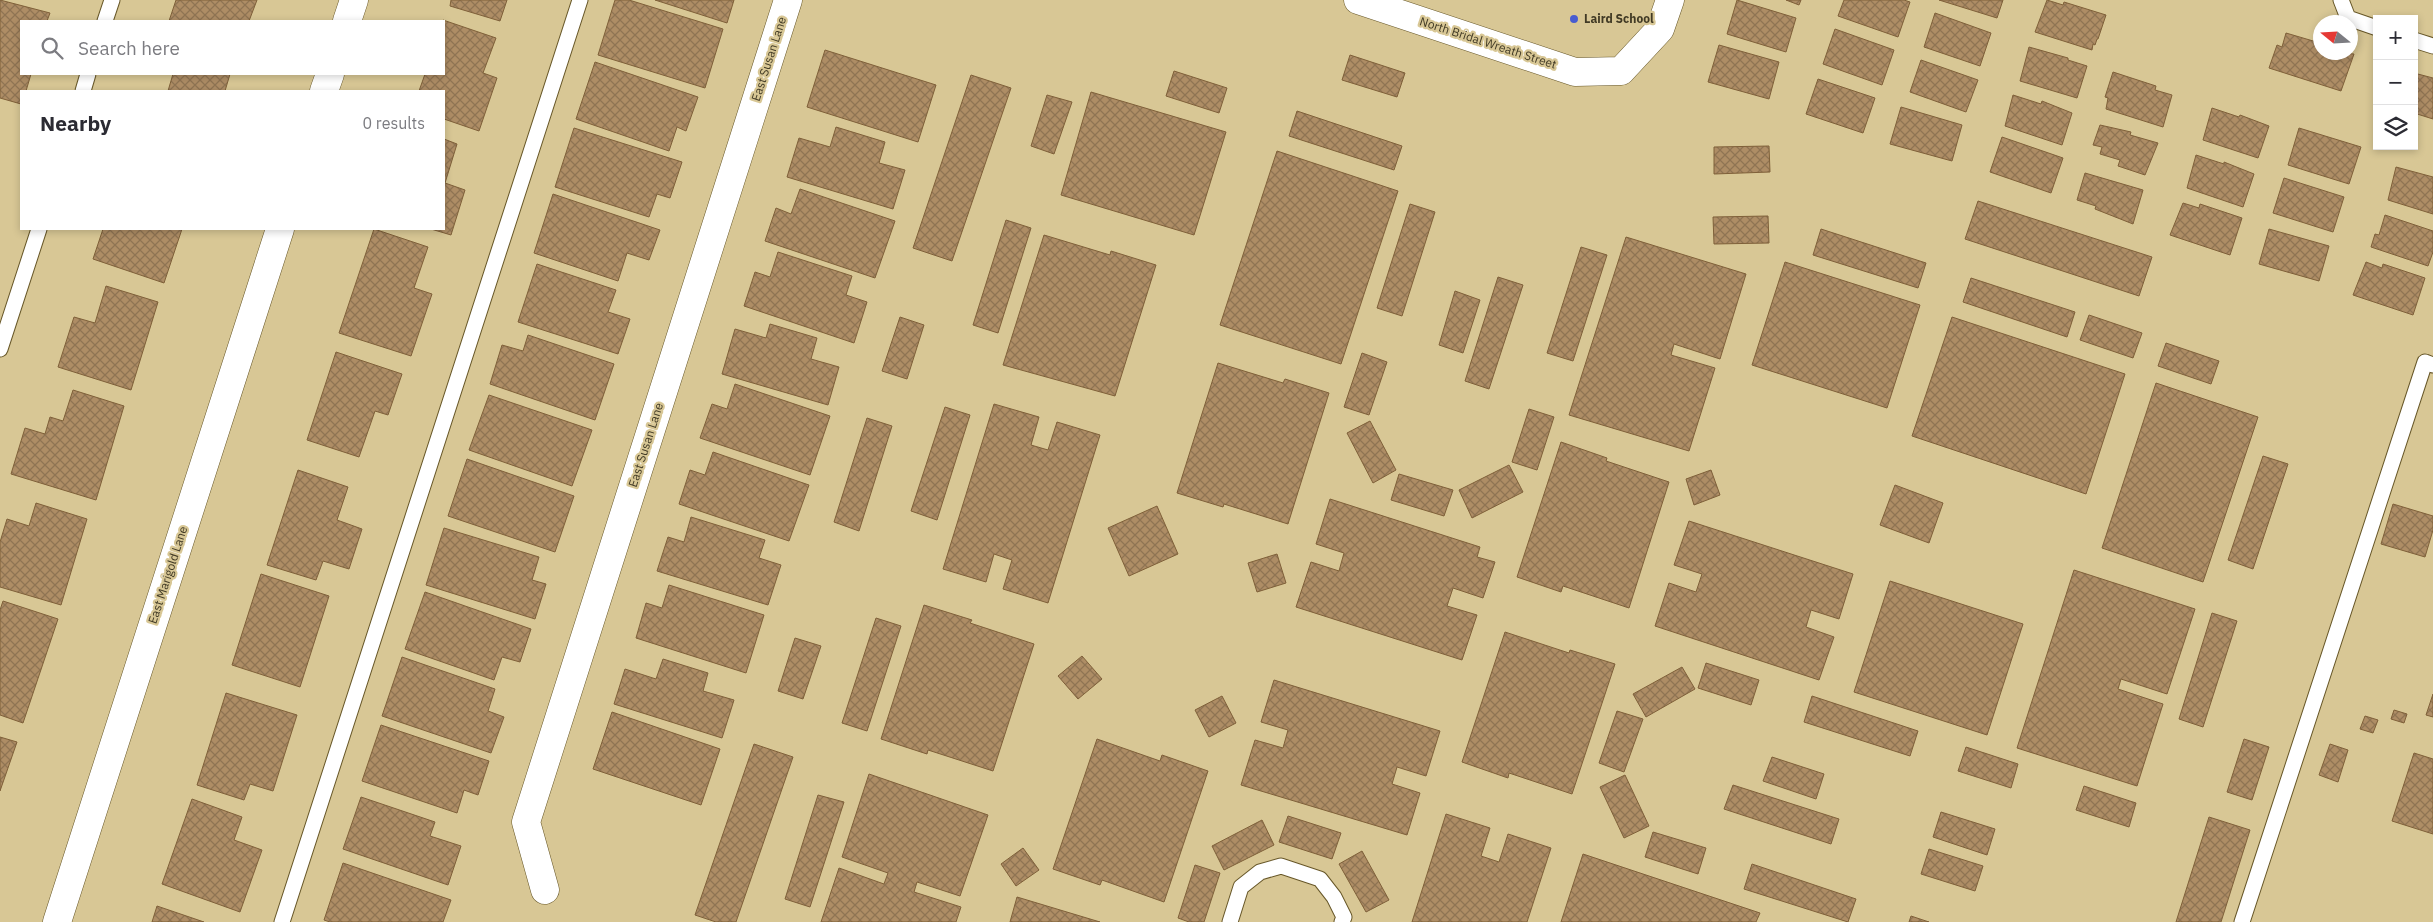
<!DOCTYPE html>
<html lang="en">
<head>
<meta charset="utf-8">
<style>
  :root { --surface:#fff; --page:#f2f2f3; --text:#2b2b33; --muted:#7c7c81; --line:#e1e1e2 }
  body { margin:0; font-family:"IBM Plex Sans",sans-serif; background:var(--page); color:var(--text) }
  .controls { position:absolute; right:15px; top:15px; display:grid; overflow:hidden; border-radius:0px; box-shadow:0 2px 8px #0003 }
  .controls button { width:45px; height:45px; display:grid; place-items:center; padding:0; border:0; border-bottom:1px solid var(--line); background:var(--surface); color:var(--text); font:25px sans-serif }
  .compass { position:absolute; left:2313px; top:15px; width:45px; height:45px; border-radius:50%; background:var(--surface); box-shadow:0 2px 8px #0003; rotate:288deg }
  .list { margin:0; padding:0; list-style:none }
  h2 { display:flex; justify-content:space-between; align-items:center; height:65px; margin:0; padding:0 20px; font-size:21px }
  h2 small { font-size:16px; font-weight:400; color:var(--muted) }
  .icon { flex:none; width:28px; height:28px; fill:none; stroke:currentColor; stroke-width:2; stroke-linecap:round; stroke-linejoin:round }
  .map { position:relative; flex:none; width:2433px; height:922px; overflow:hidden }
  .search { position:absolute; background:var(--surface); box-shadow:0 2px 8px #0003; left:20px; top:20px; width:425px; height:55px; display:flex; align-items:center; gap:12px; box-sizing:border-box; padding:0 18px; border-radius:0px; color:var(--muted); font-size:19px }
  .panel { position:absolute; background:var(--surface); box-shadow:0 2px 8px #0003; left:20px; top:90px; width:425px; height:140px; border-radius:0px }
  .map>svg:first-child { display:block }
</style>
</head>
<body>
<div class="map">
<svg width="2433" height="922" viewBox="0 0 2433 922">
  <defs>
    <pattern id="building-cross-hatch" width="8" height="8" patternUnits="userSpaceOnUse" patternTransform="scale(1.25)"><rect width="8" height="8" fill="#ae8d65"/><path d="M0 0l8 8M0 8l8-8" fill="none" stroke="#8f7453"/></pattern>
  </defs>
  <rect width="100%" height="100%" fill="#d8c795"/>
  <!-- building -->
  <g fill="url(#building-cross-hatch)" stroke="#7f6039">
    <path d="M0,0L50,13L47,21H21V74H31L26,91H21V104L0,98Z"/>
    <path d="M176,0H257L249,21H169Z"/>
    <path d="M451,0H507L500,21L450,6Z"/>
    <path d="M615,0H629L723,29L705,88L598,55Z"/>
    <path d="M655,0H734L727,23Z"/>
    <path d="M1737,0L1796,18L1786,52L1727,34Z"/>
    <path d="M1786,0H1801L1799,5Z"/>
    <path d="M1844,0H1904L1910,2L1898,37L1838,16Z"/>
    <path d="M1939,0H2003L1997,18Z"/>
    <path d="M2047,0L2063,5L2064,2L2106,15L2098,39H2097L2095,45L2093,44L2092,50L2035,32Z"/>
    <path d="M1935,13L1991,33L1980,66L1924,47Z"/>
    <path d="M443,20L496,38L483,73L497,78L479,131L444,119V91H419L425,74H444Z"/>
    <path d="M1835,29L1894,50L1882,85L1823,64Z"/>
    <path d="M2286,33L2320,43V52L2354,54L2341,91L2269,68L2277,45L2282,47Z"/>
    <path d="M1719,45L1779,62L1769,99L1708,82Z"/>
    <path d="M2029,47L2068,58V60L2087,66L2077,98L2020,81Z"/>
    <path d="M825,50L936,85L918,142L807,107Z"/>
    <path d="M1350,55L1405,73L1397,97L1342,80Z"/>
    <path d="M1921,60L1978,80L1966,112L1910,92Z"/>
    <path d="M595,62L698,97L686,131L677,127L669,151L576,119Z"/>
    <path d="M1174,71L1227,88L1219,113L1166,96Z"/>
    <path d="M2113,72L2156,86L2155,90L2172,95L2163,127L2106,109L2108,98L2105,97Z"/>
    <path d="M2414,73L2433,78V119L2414,113Z"/>
    <path d="M173,74H230L225,91H168Z"/>
    <path d="M971,75L1011,88L952,261L913,248Z"/>
    <path d="M1818,79L1875,98L1863,133L1806,114Z"/>
    <path d="M1091,92L1226,132L1194,235L1061,195Z"/>
    <path d="M1047,95L1072,102L1054,154L1031,146Z"/>
    <path d="M2013,95L2041,104L2042,101L2072,113L2062,145L2005,126Z"/>
    <path d="M1901,107L1962,125L1952,161L1890,144Z"/>
    <path d="M2212,108L2239,117L2240,115L2269,126L2258,158L2203,140Z"/>
    <path d="M1297,111L1402,146L1394,170L1289,136Z"/>
    <path d="M2100,125L2131,132L2130,135L2158,143L2145,175L2118,166L2120,160L2100,154L2102,147L2093,145Z"/>
    <path d="M836,127L885,142L879,163L905,170L893,209L787,177L799,138L830,147Z"/>
    <path d="M574,128L682,162L670,198L657,194L649,217L555,187Z"/>
    <path d="M2299,128L2361,147L2349,184L2288,165Z"/>
    <path d="M2002,137L2063,158L2051,193L1990,172Z"/>
    <path d="M444,139L457,144L445,183L465,190L451,235L431,229H444Z"/>
    <path d="M1769,146L1770,172L1714,174V147Z"/>
    <path d="M1277,151L1398,191L1341,364L1220,325Z"/>
    <path d="M2196,155L2224,164V162L2254,174L2243,207L2187,188Z"/>
    <path d="M2396,167L2433,177V214L2388,200Z"/>
    <path d="M2085,173L2143,190L2133,224L2095,209L2096,206L2077,200Z"/>
    <path d="M2284,178L2344,197L2333,232L2273,213Z"/>
    <path d="M800,189L895,221L875,278L765,241L776,208L791,214Z"/>
    <path d="M553,194L660,230L649,260L627,253L618,281L534,253Z"/>
    <path d="M1978,201L2152,257L2139,296L1965,239Z"/>
    <path d="M2183,203L2199,208L2200,204L2242,218L2230,255L2170,235Z"/>
    <path d="M1410,204L1435,212L1402,316L1377,308Z"/>
    <path d="M2385,215L2433,231V252L2428,266L2371,247L2375,234L2379,235Z"/>
    <path d="M1768,216L1769,243L1714,244L1713,217Z"/>
    <path d="M1006,220L1031,228L998,333L973,325Z"/>
    <path d="M103,229H182L164,283L93,259Z"/>
    <path d="M374,229L428,247L414,288L432,294L411,356L339,333Z"/>
    <path d="M1821,229L1926,263L1918,288L1813,255Z"/>
    <path d="M2269,229L2329,246L2319,281L2259,264Z"/>
    <path d="M1044,235L1110,255L1111,251L1156,265L1115,396L1003,365Z"/>
    <path d="M1626,237L1746,274L1720,359L1674,344L1671,355L1715,368L1689,451L1569,415Z"/>
    <path d="M1581,247L1607,255L1573,361L1547,353Z"/>
    <path d="M778,252L852,276L846,295L867,302L854,343L744,306L755,272L770,277Z"/>
    <path d="M1785,262L1920,305L1887,408L1752,365Z"/>
    <path d="M2366,262L2382,268L2383,264L2425,278L2413,315L2353,295Z"/>
    <path d="M537,264L616,290L608,312L630,319L618,354L518,322Z"/>
    <path d="M1498,277L1523,285L1489,389L1465,381Z"/>
    <path d="M1971,278L2075,312L2067,337L1963,302Z"/>
    <path d="M106,286L158,302L131,390L58,367L74,317L95,323Z"/>
    <path d="M1455,291L1480,300L1463,353L1439,345Z"/>
    <path d="M2089,315L2142,333L2133,358L2080,340Z"/>
    <path d="M900,317L924,325L907,379L882,371Z"/>
    <path d="M1952,317L2125,374L2086,494L1912,436Z"/>
    <path d="M770,324L817,338L811,359L839,367L828,405L722,374L735,329L766,338Z"/>
    <path d="M528,335L614,364L595,420L490,384L502,345L523,351Z"/>
    <path d="M2166,343L2219,361L2211,384L2158,366Z"/>
    <path d="M336,352L402,374L388,415L375,411L359,457L307,440Z"/>
    <path d="M1362,353L1387,362L1369,415L1344,407Z"/>
    <path d="M1218,363L1283,383L1285,379L1329,393L1288,524L1224,504L1223,507L1177,493Z"/>
    <path d="M2156,383L2258,417L2203,582L2102,548Z"/>
    <path d="M735,384L830,416L810,475L700,438L712,404L727,409Z"/>
    <path d="M73,390L124,406L96,500L11,474L25,428L45,434L50,417L63,421Z"/>
    <path d="M489,395L592,430L572,486L469,450Z"/>
    <path d="M994,404L1039,417L1031,445L1048,450L1057,422L1100,435L1048,603L1003,589L1012,560L994,554L986,582L943,569Z"/>
    <path d="M945,407L970,415L937,520L911,511Z"/>
    <path d="M1529,409L1554,417L1537,470L1512,462Z"/>
    <path d="M867,418L892,426L859,531L834,522Z"/>
    <path d="M1370,421L1396,470L1373,483L1347,433Z"/>
    <path d="M1561,442L1607,458L1606,461L1669,482L1629,608L1563,586L1561,592L1517,577Z"/>
    <path d="M713,452L809,485L789,541L679,504L690,470L705,475Z"/>
    <path d="M2263,456L2288,464L2253,569L2228,560Z"/>
    <path d="M467,459L574,496L555,552L448,516Z"/>
    <path d="M1509,465L1523,492L1472,518L1459,490Z"/>
    <path d="M298,470L348,487L337,520L362,529L349,569L323,561L316,580L267,565Z"/>
    <path d="M1711,470L1720,495L1694,505L1686,479Z"/>
    <path d="M1399,474L1453,490L1444,516L1391,500Z"/>
    <path d="M1895,485L1943,503L1929,543L1880,525Z"/>
    <path d="M1330,499L1480,547L1477,557L1495,562L1483,598L1453,588L1447,606L1477,615L1462,660L1296,607L1311,562L1339,571L1344,553L1316,544Z"/>
    <path d="M36,503L87,519L61,605L0,587V542L7,519L29,526Z"/>
    <path d="M2393,504L2433,516V530L2425,557L2381,544Z"/>
    <path d="M1157,506L1178,554L1129,576L1108,528Z"/>
    <path d="M691,517L765,540L759,558L781,565L768,605L657,571L668,537L684,542Z"/>
    <path d="M1689,521L1853,574L1839,619L1811,610L1806,627L1834,637L1819,680L1655,626L1669,583L1696,592L1702,574L1674,565Z"/>
    <path d="M444,528L539,557L532,580L546,584L535,619L426,585Z"/>
    <path d="M1277,554L1286,583L1257,592L1248,563Z"/>
    <path d="M2074,570L2195,609L2167,694L2121,679L2118,689L2163,704L2137,786L2017,748Z"/>
    <path d="M261,574L329,596L300,687L232,665Z"/>
    <path d="M1890,581L2023,624L1987,735L1854,692Z"/>
    <path d="M669,585L764,615L746,673L636,638L646,603L662,608Z"/>
    <path d="M425,592L531,629L520,662L502,657L494,680L405,649Z"/>
    <path d="M3,601L58,619L23,723L0,715V610Z"/>
    <path d="M924,605L972,620L970,623L1034,644L993,771L928,750L927,754L881,739Z"/>
    <path d="M2212,613L2237,621L2203,727L2179,719Z"/>
    <path d="M876,618L901,626L867,731L842,723Z"/>
    <path d="M1505,632L1569,653L1570,650L1615,664L1572,794L1509,773L1508,778L1462,762Z"/>
    <path d="M795,638L821,646L803,699L778,691Z"/>
    <path d="M1082,656L1102,679L1078,699L1058,676Z"/>
    <path d="M402,657L495,689L488,711L504,717L491,753L382,716Z"/>
    <path d="M663,659L708,673L703,691L734,700L722,738L614,704L625,669L656,679Z"/>
    <path d="M1706,663L1759,680L1751,705L1698,688Z"/>
    <path d="M1682,667L1695,689L1646,717L1633,694Z"/>
    <path d="M1274,680L1440,731L1426,776L1397,767L1392,784L1420,793L1407,835L1241,785L1255,740L1283,748L1288,730L1261,722Z"/>
    <path d="M226,693L297,715L273,791L250,784L244,800L197,785Z"/>
    <path d="M2433,694V717L2426,715Z"/>
    <path d="M1222,696L1236,723L1209,737L1195,710Z"/>
    <path d="M1812,696L1918,731L1910,756L1804,722Z"/>
    <path d="M2394,710L2407,714L2404,723L2391,719Z"/>
    <path d="M1617,711L1643,719L1624,772L1599,763Z"/>
    <path d="M612,712L720,749L701,805L593,769Z"/>
    <path d="M2365,716L2378,720L2373,733L2360,729Z"/>
    <path d="M381,725L489,761L478,795L464,790L457,813L362,781Z"/>
    <path d="M0,737L17,742L0,791Z"/>
    <path d="M1097,739L1160,761L1162,755L1208,771L1164,902L1102,880L1100,885L1053,869Z"/>
    <path d="M2244,739L2269,747L2252,800L2227,792Z"/>
    <path d="M754,744L793,757L736,922H716L695,915Z"/>
    <path d="M2330,744L2348,750L2338,782L2319,775Z"/>
    <path d="M1966,747L2018,764L2011,788L1958,771Z"/>
    <path d="M2414,753L2433,759V834L2392,821Z"/>
    <path d="M1772,757L1824,774L1816,799L1763,781Z"/>
    <path d="M869,774L988,815L960,896L917,882L914,892L961,907L956,922H821L839,868L884,884L888,873L842,857Z"/>
    <path d="M1625,775L1649,826L1624,838L1600,787Z"/>
    <path d="M1733,785L1839,819L1831,844L1724,809Z"/>
    <path d="M2084,786L2136,803L2129,827L2076,810Z"/>
    <path d="M818,795L844,802L810,907L785,899Z"/>
    <path d="M361,797L435,822L430,836L461,846L448,885L343,849Z"/>
    <path d="M192,799L242,817L234,840L262,850L240,912L162,884Z"/>
    <path d="M1941,812L1995,829L1987,855L1933,837Z"/>
    <path d="M1446,814L1490,828L1481,856L1499,862L1508,834L1551,848L1527,922H1412Z"/>
    <path d="M1288,816L1341,833L1332,859L1279,842Z"/>
    <path d="M2209,817L2250,830L2221,922H2176Z"/>
    <path d="M1262,820L1274,845L1224,870L1212,846Z"/>
    <path d="M1653,832L1706,848L1698,874L1645,857Z"/>
    <path d="M1023,848L1039,870L1016,886L1001,864Z"/>
    <path d="M1929,849L1983,866L1975,891L1921,874Z"/>
    <path d="M1362,851L1389,900L1366,912L1339,864Z"/>
    <path d="M1583,854L1760,913L1756,922H1561Z"/>
    <path d="M343,863L451,900L443,922H330L324,920Z"/>
    <path d="M1752,864L1856,899L1848,922L1744,889Z"/>
    <path d="M1195,865L1220,873L1204,922H1189L1178,918Z"/>
    <path d="M1017,897L1100,922H1010Z"/>
    <path d="M157,906L204,922H152Z"/>
    <path d="M1911,916L1929,922H1909Z"/>
  </g>
  <g fill="none" stroke-linecap="round" stroke-linejoin="round">
    <defs>
      <g id="lane">
        <path d="M2341,0L2348,18L2377,28"/>
        <path d="M105,21L112,0"/>
        <path d="M2414,40L2433,46"/>
        <path d="M83,91L88,74"/>
        <path d="M0,349L39,229"/>
        <path d="M282,922L580,0"/>
        <path d="M1230,922L1241,887L1260,872L1281,866L1320,879L1334,897L1344,917L1342,922"/>
        <path d="M2242,922L2425,362L2433,365"/>
      </g>
      <g id="street">
        <path d="M1358,0L1575,72L1621,71L1660,29L1670,0"/>
        <path d="M347,21L354,0"/>
        <path d="M324,91L330,74"/>
        <path d="M545,890L526,822L788,0"/>
        <path d="M57,922L280,229"/>
      </g>
    </defs>
    <!-- lane casing -->
    <use href="#lane" stroke="#675728" stroke-width="17"/>
    <!-- street casing -->
    <use href="#street" stroke="#675728" stroke-width="29"/>
    <!-- lane -->
    <use href="#lane" stroke="#fff" stroke-width="15"/>
    <!-- street -->
    <use href="#street" stroke="#fff" stroke-width="28"/>
  </g>
  <!-- markers -->
  <circle fill="#485cd0" stroke="#d8c795" stroke-width="2" cx="1574" cy="19" r="5"/>
  <g text-anchor="middle" stroke-width="4.5" stroke-linejoin="round" paint-order="stroke">
    <!-- poi labels -->
    <g font-size="12" font-weight="bold" fill="#413a25" stroke="#d8c795" text-anchor="start">
      <text x="1584" y="23">Laird School</text>
    </g>
    <!-- street labels -->
    <g font-size="12" fill="#413a25" stroke="#d8c795">
      <text transform="translate(1488 43) rotate(18)" y="4">North Bridal Wreath Street</text>
      <text transform="translate(769 59) rotate(-72)" y="4">East Susan Lane</text>
      <text transform="translate(646 445) rotate(-72)" y="4">East Susan Lane</text>
      <text transform="translate(168 575) rotate(-72)" y="4">East Marigold Lane</text>
    </g>
  </g>
</svg>
<div class="controls">
<button>+</button>
<button>−</button>
<button><svg class="icon" aria-label="layers" viewBox="0 0 24 24"><path d="M12 4l9 5-9 5-9-5zM3 14l9 5 9-5"/></svg></button>
</div>
<svg class="compass" viewBox="-18 -18 36 36"><path d="M0-13l5 13h-10z" fill="#e53935"/><path d="M0 13l5-13h-10z" fill="#7c7c81"/></svg>
<div class="search"><svg class="icon" aria-label="search" viewBox="0 0 24 24"><circle cx="10" cy="10" r="6"/><path d="M15 15l6 6"/></svg>Search here</div>
<section class="panel">
<h2>Nearby<small>0 results</small></h2>
<ul class="list">
</ul>
</section>
</div>
</body>
</html>
